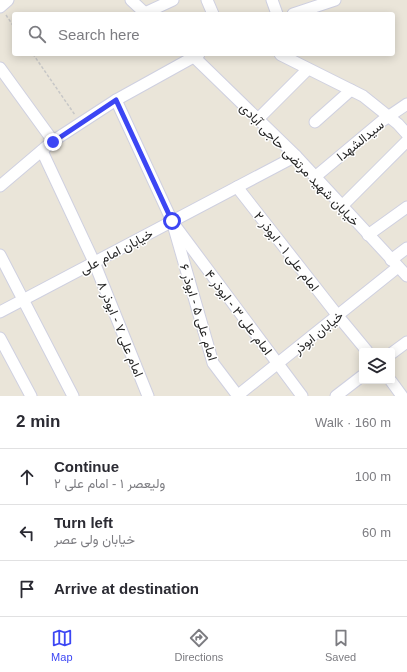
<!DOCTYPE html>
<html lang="en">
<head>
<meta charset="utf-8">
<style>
  :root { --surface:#fff; --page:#f7f7f7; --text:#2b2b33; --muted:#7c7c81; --line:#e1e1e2; --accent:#3c46f4 }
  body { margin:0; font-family:Helvetica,Vazirmatn,sans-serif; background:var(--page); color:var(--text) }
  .controls { position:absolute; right:12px; bottom:12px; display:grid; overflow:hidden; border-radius:4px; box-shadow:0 2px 10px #0003 }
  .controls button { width:36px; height:36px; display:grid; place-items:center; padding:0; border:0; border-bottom:1px solid var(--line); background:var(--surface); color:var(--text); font:20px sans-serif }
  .stop { position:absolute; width:12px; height:12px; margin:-9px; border:3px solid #3c46f4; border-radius:50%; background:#fff }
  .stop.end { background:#3c46f4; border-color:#fff; box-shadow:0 1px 4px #0008 }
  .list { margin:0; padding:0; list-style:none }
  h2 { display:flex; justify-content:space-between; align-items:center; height:52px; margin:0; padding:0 16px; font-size:17px }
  h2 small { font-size:13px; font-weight:400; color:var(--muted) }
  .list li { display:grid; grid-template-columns:26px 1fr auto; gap:12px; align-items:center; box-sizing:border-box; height:56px; padding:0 16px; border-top:1px solid var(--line) }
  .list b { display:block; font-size:15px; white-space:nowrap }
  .list p { margin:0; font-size:13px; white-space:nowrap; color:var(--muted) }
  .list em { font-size:13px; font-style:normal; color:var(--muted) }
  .icon { flex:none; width:22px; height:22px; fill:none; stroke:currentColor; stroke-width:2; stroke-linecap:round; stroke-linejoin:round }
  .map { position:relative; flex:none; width:407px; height:396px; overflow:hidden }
  .search { position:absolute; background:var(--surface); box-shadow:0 2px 10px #0003; left:12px; right:12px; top:12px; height:44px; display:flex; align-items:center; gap:10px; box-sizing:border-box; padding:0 14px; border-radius:4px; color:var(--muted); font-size:15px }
  .sheet { height:220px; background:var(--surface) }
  nav { display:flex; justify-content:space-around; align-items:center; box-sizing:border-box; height:56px; border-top:1px solid var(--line); background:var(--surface); font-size:11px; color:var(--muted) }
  nav a { display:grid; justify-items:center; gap:2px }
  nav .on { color:var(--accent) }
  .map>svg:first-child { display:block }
</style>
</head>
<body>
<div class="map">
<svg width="407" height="396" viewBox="0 0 407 396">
  <rect width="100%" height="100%" fill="#eae5d9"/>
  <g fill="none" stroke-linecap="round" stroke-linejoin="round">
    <defs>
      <g id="minor">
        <path d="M131,0L146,14"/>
        <path d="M207,0L213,14"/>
        <path d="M272,0L277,14"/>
        <path d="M0,7L8,0"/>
        <path d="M145,13L173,0"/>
        <path d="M293,14L335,0"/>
        <path d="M191,54L296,156L407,276"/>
        <path d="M280,54L281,55L363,96L398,124L407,134"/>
        <path d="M0,68L53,141"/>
        <path d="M116,100L172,221L213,363L238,396"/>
        <path d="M258,119L308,69"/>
        <path d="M315,122L351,90"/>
        <path d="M42,151L94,262L148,396"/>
        <path d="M315,177L382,121L407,104"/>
        <path d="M0,186L53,141L116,100L199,54"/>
        <path d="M237,187L338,316L367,351"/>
        <path d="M342,206L407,141"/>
        <path d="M176,227L302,396"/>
        <path d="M368,235L407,207"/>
        <path d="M0,255L73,396"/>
        <path d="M391,260L407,248"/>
        <path d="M0,312L296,156"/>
        <path d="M0,338L31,396"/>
        <path d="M392,353L407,342"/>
        <path d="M391,381L402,396"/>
        <path d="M237,396L398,267"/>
        <path d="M336,396L362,376"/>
      </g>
    </defs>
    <!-- minor casing -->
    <use href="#minor" stroke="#cfd0e0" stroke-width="13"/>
    <!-- path -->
    <g stroke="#c7c7c7" stroke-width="1.5" stroke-dasharray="3 2" stroke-linecap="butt">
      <path d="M6,15L14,27"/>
      <path d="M33,54L75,115"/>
    </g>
    <!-- minor -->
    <use href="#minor" stroke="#fff" stroke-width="11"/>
  </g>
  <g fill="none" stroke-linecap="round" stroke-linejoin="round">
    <!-- route -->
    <path stroke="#3c46f4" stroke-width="5" d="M53,142L116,100L172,221"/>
  </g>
  <g text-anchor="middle" stroke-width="3" stroke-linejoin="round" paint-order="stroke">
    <!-- street labels -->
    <g font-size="13" fill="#272727" stroke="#fff">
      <text transform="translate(360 140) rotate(-39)" y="5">سیدالشهدا</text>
      <text transform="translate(300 164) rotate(46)" y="5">خیابان شهید مرتضی حاجی آبادی</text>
      <text transform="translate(116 251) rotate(-28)" y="5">خیابان امام علی</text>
      <text transform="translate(287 251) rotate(52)" y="5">امام علی ۱ - ابوذر ۲</text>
      <text transform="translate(199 312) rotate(73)" y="5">امام علی ۵ - ابوذر ۶</text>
      <text transform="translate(239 312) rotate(53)" y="5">امام علی ۳ - ابوذر ۴</text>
      <text transform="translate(121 329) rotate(68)" y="5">امام علی ۷ - ابوذر ۸</text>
      <text transform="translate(318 332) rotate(-39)" y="5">خیابان ابوذر</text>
    </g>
  </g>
</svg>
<div class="controls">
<button><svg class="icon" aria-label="layers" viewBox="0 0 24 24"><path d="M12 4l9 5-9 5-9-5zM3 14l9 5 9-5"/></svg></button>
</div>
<div class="stop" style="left:172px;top:221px"></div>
<div class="stop end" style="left:53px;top:142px"></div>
<div class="search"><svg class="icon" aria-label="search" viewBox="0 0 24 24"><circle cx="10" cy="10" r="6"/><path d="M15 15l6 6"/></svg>Search here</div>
</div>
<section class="sheet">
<h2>2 min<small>Walk · 160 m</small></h2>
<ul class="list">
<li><svg class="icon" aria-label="ahead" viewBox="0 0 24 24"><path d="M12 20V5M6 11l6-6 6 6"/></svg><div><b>Continue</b><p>ولیعصر ۱ - امام علی ۲</p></div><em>100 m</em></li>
<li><svg class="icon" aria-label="left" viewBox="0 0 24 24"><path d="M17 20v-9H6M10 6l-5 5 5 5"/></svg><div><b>Turn left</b><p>خیابان ولی عصر</p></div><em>60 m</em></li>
<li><svg class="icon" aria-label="arrive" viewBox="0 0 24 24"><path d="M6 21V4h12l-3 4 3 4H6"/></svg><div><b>Arrive at destination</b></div></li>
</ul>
</section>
<nav>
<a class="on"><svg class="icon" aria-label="map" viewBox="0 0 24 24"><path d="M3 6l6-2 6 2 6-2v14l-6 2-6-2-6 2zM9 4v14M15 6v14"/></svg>Map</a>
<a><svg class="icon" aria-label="directions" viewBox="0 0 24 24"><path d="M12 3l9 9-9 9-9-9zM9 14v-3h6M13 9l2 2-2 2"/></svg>Directions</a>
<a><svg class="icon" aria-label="saved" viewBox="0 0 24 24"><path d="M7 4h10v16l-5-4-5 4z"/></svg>Saved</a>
</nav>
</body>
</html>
